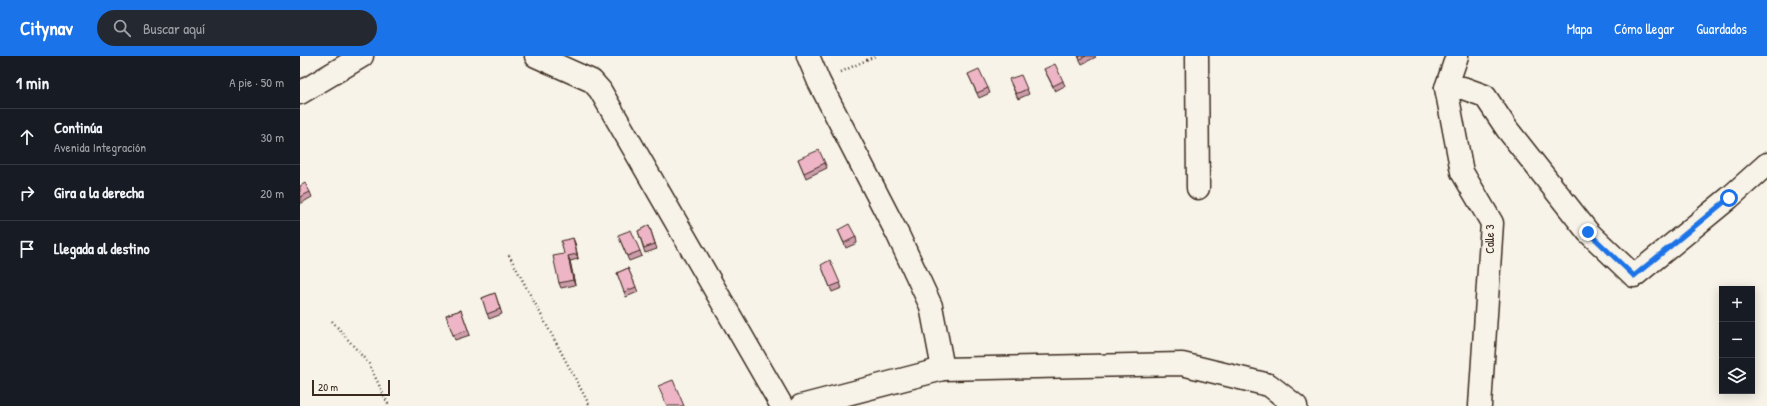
<!DOCTYPE html>
<html lang="es">
<head>
<meta charset="utf-8">
<style>
  :root { --surface:#171b24; --page:#242831; --text:#f1f3f6; --muted:#9ea1a6; --line:#363941; --accent:#1a73e8 }
  body { margin:0; font-family:"Patrick Hand",sans-serif; background:var(--page); color:var(--text) }
  .controls { position:absolute; right:12px; bottom:12px; display:grid; overflow:hidden; border-radius:0px; box-shadow:0 2px 10px #0003 }
  .controls button { width:36px; height:36px; display:grid; place-items:center; padding:0; border:0; border-bottom:1px solid var(--line); background:var(--surface); color:var(--text); font:20px sans-serif }
  .scale { position:absolute; left:12px; bottom:10px; width:78px; box-sizing:border-box; padding-left:4px; border:2px solid #3b2a1e; border-top:0; font-size:11px; line-height:14px; white-space:nowrap; color:#3b2a1e; -webkit-text-stroke:3px #f7f3e8; paint-order:stroke }
  .stop { position:absolute; width:12px; height:12px; margin:-9px; border:3px solid #1a73e8; border-radius:50%; background:#fff }
  .stop.end { background:#1a73e8; border-color:#fff; box-shadow:0 1px 4px #0008 }
  .list { margin:0; padding:0; list-style:none }
  h2 { display:flex; justify-content:space-between; align-items:center; height:52px; margin:0; padding:0 16px; font-size:17px }
  h2 small { font-size:13px; font-weight:400; color:var(--muted) }
  .list li { display:grid; grid-template-columns:26px 1fr auto; gap:12px; align-items:center; box-sizing:border-box; height:56px; padding:0 16px; border-top:1px solid var(--line) }
  .list b { display:block; font-size:15px; white-space:nowrap }
  .list p { margin:0; font-size:13px; white-space:nowrap; color:var(--muted) }
  .list em { font-size:13px; font-style:normal; color:var(--muted) }
  .icon { flex:none; width:22px; height:22px; fill:none; stroke:currentColor; stroke-width:2; stroke-linecap:round; stroke-linejoin:round }
  .map { position:relative; flex:none; width:1467px; height:350px; overflow:hidden }
  header { display:flex; align-items:center; gap:24px; box-sizing:border-box; height:56px; padding:0 20px; background:var(--accent); color:#fff }
  header strong { font-size:19px }
  nav { display:flex; gap:22px; margin-inline-start:auto; font-size:14px }
  .search { width:280px; height:36px; background:var(--page); display:flex; align-items:center; gap:10px; box-sizing:border-box; padding:0 14px; border-radius:22px; color:var(--muted); font-size:15px }
  main { display:flex }
  aside { flex:1; background:var(--surface) }
  .map>svg:first-child { display:block }
</style>
</head>
<body>
<header>
<strong>Citynav</strong>
<div class="search"><svg class="icon" aria-label="search" viewBox="0 0 24 24"><circle cx="10" cy="10" r="6"/><path d="M15 15l6 6"/></svg>Buscar aquí</div>
<nav><a>Mapa</a><a>Cómo llegar</a><a>Guardados</a></nav>
</header>
<main>
<aside>
<h2>1 min<small>A pie · 50 m</small></h2>
<ul class="list">
<li><svg class="icon" aria-label="ahead" viewBox="0 0 24 24"><path d="M12 20V5M6 11l6-6 6 6"/></svg><div><b>Continúa</b><p>Avenida Integración</p></div><em>30 m</em></li>
<li><svg class="icon" aria-label="right" viewBox="0 0 24 24"><path d="M7 20v-9h11M14 6l5 5-5 5"/></svg><div><b>Gira a la derecha</b></div><em>20 m</em></li>
<li><svg class="icon" aria-label="arrive" viewBox="0 0 24 24"><path d="M6 21V4h12l-3 4 3 4H6"/></svg><div><b>Llegada al destino</b></div></li>
</ul>
</aside>
<div class="map">
<svg width="1467" height="350" viewBox="0 0 1467 350">
  <rect width="100%" height="100%" fill="#f7f3e8"/>
  <filter id="ink" filterUnits="userSpaceOnUse"><feTurbulence type="fractalNoise" baseFrequency=".025" numOctaves="2"/><feDisplacementMap in="SourceGraphic" scale="8" xChannelSelector="R" yChannelSelector="G"/><feConvolveMatrix kernelMatrix="1 2 1 2 8 2 1 2 1" color-interpolation-filters="sRGB"/></filter>
  <g filter="url(#ink)">
    <g fill="none" stroke-linecap="round" stroke-linejoin="round">
      <defs>
        <g id="minor">
          <path d="M236,0L292,25L300,34L482,350"/>
          <path d="M508,0L519,26L598,179L631,250L643,313"/>
          <path d="M897,0L898,132"/>
          <path d="M1157,0L1146,32L1162,116L1192,167L1180,350"/>
          <path d="M1146,32H1163L1185,40L1207,73L1288,176L1334,220L1429,142L1467,108"/>
          <path d="M0,37L62,0"/>
          <path d="M501,350L643,313L882,308L969,329L996,350"/>
        </g>
      </defs>
      <!-- minor casing -->
      <use href="#minor" stroke="#3b2a1e" stroke-width="25"/>
      <!-- path -->
      <g stroke="#3b2a1e" stroke-width="2.5" stroke-dasharray="1 3" stroke-linecap="butt">
        <path d="M541,16L575,0"/>
        <path d="M209,199L290,350"/>
        <path d="M32,265L69,308L89,350"/>
      </g>
      <!-- minor -->
      <use href="#minor" stroke="#f7f3e8" stroke-width="22"/>
    </g>
    <!-- wall -->
    <g fill="#cd9caa" stroke="#3b2a1e">
      <path d="M778,0H795L796,1L782,8Z"/>
      <path d="M744,13L763,25L765,30L755,35Z"/>
      <path d="M668,18L688,32L690,37L679,42Z"/>
      <path d="M711,28L727,33L729,38L718,43Z"/>
      <path d="M498,103L525,107L527,112L506,122Z"/>
      <path d="M0,130L10,136L12,141L0,148Z"/>
      <path d="M349,169L357,193L345,197L338,175Z"/>
      <path d="M538,174L556,181L557,187L546,192Z"/>
      <path d="M320,184L340,195L342,200L329,205Z"/>
      <path d="M275,187L278,203L270,205L275,229L261,232L259,227L264,198Z"/>
      <path d="M328,212L338,236L326,241L317,217Z"/>
      <path d="M523,214L540,227L542,232L532,236Z"/>
      <path d="M195,237L202,258L189,263L182,242Z"/>
      <path d="M161,254L170,279L155,284L146,259Z"/>
    </g>
    <!-- shaded-wall -->
    <g fill="#a77f8b" stroke="#3b2a1e">
      <path d="M273,182L275,187L278,203L277,198Z"/>
      <path d="M268,200L270,205L275,229L273,224Z"/>
    </g>
    <!-- building -->
    <g fill="#eeb5c6" stroke="#3b2a1e">
      <path d="M779,0H786L780,3Z"/>
      <path d="M755,8L763,25L753,30L744,13Z"/>
      <path d="M679,13L688,32L677,37L668,18Z"/>
      <path d="M721,19L727,33L716,38L709,23Z"/>
      <path d="M519,94L525,107L504,117L498,103Z"/>
      <path d="M5,127L10,136L0,141V130Z"/>
      <path d="M549,168L556,181L544,187L538,174Z"/>
      <path d="M349,169L355,188L344,192L338,175Z"/>
      <path d="M331,174L340,195L327,200L318,179Z"/>
      <path d="M273,182L277,198L268,200L273,224L259,227L253,200L264,198L261,185Z"/>
      <path d="M530,204L540,227L530,231L521,209Z"/>
      <path d="M328,212L336,231L324,236L317,217Z"/>
      <path d="M195,237L200,253L187,258L182,242Z"/>
      <path d="M161,254L168,274L153,279L146,259Z"/>
      <path d="M373,324L384,350H367L358,330Z"/>
    </g>
  </g>
  <g fill="none" stroke-linecap="round" stroke-linejoin="round" filter="url(#ink)">
    <!-- route -->
    <path stroke="#1a73e8" stroke-width="5" d="M1288,176L1334,220L1429,142"/>
  </g>
  <g text-anchor="middle" stroke-width="3.5" stroke-linejoin="round" paint-order="stroke">
    <!-- street labels -->
    <g font-size="12" fill="#3b2a1e" stroke="#f7f3e8">
      <text transform="translate(1190 183) rotate(-90)" y="4">Calle 3</text>
    </g>
  </g>
</svg>
<div class="controls">
<button>+</button>
<button>−</button>
<button><svg class="icon" aria-label="layers" viewBox="0 0 24 24"><path d="M12 4l9 5-9 5-9-5zM3 14l9 5 9-5"/></svg></button>
</div>
<div class="scale">20 m</div>
<div class="stop" style="left:1429px;top:142px"></div>
<div class="stop end" style="left:1288px;top:176px"></div>
</div>
</main>
</body>
</html>
